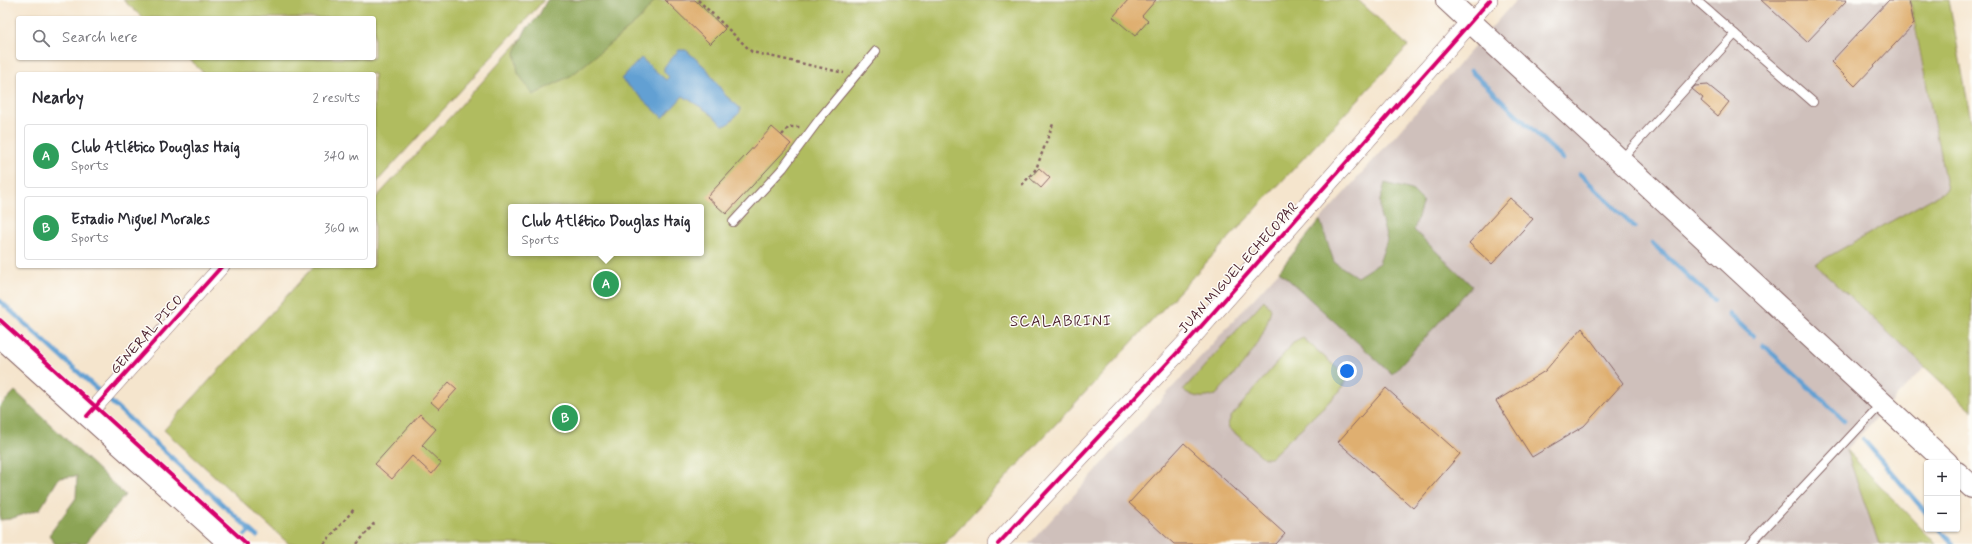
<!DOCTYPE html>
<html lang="en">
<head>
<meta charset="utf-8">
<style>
  :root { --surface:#fff; --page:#f2f2f3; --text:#2b2b33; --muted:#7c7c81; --line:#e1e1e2; --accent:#1a73e8 }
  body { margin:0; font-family:Mynerve,sans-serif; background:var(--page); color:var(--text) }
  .controls { position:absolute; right:12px; bottom:12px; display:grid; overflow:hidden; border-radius:4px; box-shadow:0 1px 3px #0004 }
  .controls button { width:36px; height:36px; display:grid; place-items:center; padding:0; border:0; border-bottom:1px solid var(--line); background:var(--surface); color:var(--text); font:20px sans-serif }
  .you { position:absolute; left:1347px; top:371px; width:14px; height:14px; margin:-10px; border:3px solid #fff; border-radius:50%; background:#1a73e8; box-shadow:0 0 0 6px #1a73e833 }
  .badge { display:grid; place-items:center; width:26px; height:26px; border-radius:50%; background:var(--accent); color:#fff; font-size:13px; font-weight:700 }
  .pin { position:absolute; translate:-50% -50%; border:2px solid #fff; box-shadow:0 1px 4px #0006 }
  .popup { position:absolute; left:508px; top:204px; width:196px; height:52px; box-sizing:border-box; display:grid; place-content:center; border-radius:4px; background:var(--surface); filter:drop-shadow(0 1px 3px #0005); font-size:13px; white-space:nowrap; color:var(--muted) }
  .popup b { font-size:15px; color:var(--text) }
  .popup::after { content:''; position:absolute; left:50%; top:100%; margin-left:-8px; border:8px solid transparent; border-top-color:var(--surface) }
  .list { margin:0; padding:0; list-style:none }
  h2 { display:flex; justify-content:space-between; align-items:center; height:52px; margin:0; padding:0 16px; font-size:17px }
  h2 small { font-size:13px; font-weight:400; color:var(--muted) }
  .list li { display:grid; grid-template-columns:26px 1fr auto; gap:12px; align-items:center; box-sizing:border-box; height:64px; margin:0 8px 8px; padding:0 8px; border:1px solid var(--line); border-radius:4px }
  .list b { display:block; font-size:15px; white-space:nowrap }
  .list p { margin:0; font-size:13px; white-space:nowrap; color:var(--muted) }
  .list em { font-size:13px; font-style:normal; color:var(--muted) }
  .icon { flex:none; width:22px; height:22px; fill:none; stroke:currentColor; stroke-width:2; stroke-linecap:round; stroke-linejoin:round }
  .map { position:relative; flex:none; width:1972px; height:544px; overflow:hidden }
  .search { position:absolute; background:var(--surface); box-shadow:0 1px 3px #0004; left:16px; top:16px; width:360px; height:44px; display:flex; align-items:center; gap:10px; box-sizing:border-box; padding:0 14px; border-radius:4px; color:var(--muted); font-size:15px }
  .panel { position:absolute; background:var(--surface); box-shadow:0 1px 3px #0004; left:16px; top:72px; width:360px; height:196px; border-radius:4px }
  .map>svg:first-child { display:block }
</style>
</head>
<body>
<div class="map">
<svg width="1972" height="544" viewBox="0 0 1972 544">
  <rect width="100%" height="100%" fill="#fdfcf7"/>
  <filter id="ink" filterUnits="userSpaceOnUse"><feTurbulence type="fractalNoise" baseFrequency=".025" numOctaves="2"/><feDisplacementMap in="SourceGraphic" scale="8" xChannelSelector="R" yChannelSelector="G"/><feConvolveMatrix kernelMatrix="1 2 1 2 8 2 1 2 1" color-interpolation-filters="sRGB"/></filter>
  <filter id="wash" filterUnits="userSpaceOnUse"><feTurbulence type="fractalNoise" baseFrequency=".012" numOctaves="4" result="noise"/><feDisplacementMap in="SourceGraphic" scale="16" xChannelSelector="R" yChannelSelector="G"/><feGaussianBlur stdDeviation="0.9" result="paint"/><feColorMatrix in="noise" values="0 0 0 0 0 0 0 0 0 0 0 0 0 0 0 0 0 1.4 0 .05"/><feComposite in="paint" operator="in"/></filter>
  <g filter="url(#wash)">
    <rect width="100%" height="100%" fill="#f5e5cd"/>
    <!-- industrial -->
    <path fill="#cfc0bb" d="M1516,0H1909L1947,190L1815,264L1925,367L1846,450L1879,544H1029L1279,271L1320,220Z"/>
    <!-- green -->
    <g fill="#b0bc5e" stroke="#7d6e44" fill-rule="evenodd">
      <path d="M123,0H544L374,185V74H205L187,58H374V18H143Z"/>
      <path d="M557,0H1358L1408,46L944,544H289L164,430L314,266H374V200ZM511,207H701V253H511Z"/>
      <path d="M1910,0H1949L1972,126V411L1815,264L1947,190Z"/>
      <path d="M1264,300L1271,309C1262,348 1241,366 1216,395C1203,399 1194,398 1183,390Z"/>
      <path d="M1303,338L1345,375V382L1340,391L1270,458H1264L1229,428L1228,424L1231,417L1293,343Z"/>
      <path d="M1846,450L1936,544H1879Z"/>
    </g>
    <!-- forest -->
    <g fill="#8ca455" stroke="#6b6240">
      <path d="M547,0H655L639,20L572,75L533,95L518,73L515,52L526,29L538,17Z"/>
      <path d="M1385,183L1412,190L1423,201L1414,230L1472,286L1392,374L1279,271L1320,220L1334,262L1357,277L1379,263L1387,240L1380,214V200Z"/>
      <path d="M15,391L125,495L85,544H55L49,535L76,498L77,476L59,478L40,509L10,519L0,520V406Z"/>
    </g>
    <!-- water -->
    <path fill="#62a0d3" stroke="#56607f" d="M679,50H686L707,69L725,95L740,108V112L727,125H723L707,111L683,96L663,118L621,79L641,58L666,80L669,77L664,72V67Z"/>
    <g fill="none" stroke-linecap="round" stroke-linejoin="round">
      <!-- stream -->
      <g stroke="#62a0d3" stroke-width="4.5">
        <path d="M1471,71L1563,159"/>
        <path d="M1580,174L1635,227"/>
        <path d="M1652,243L1714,300"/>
        <path d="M0,301L98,390"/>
        <path d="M1729,314L1753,336"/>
        <path d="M1763,345L1844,420"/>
        <path d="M110,401L257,536"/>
        <path d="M1863,439L1927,514"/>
        <path d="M1940,529L1953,544"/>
        <path d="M245,535L250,530"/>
      </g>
    </g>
    <g id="blocks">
      <!-- building -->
      <g fill="#dfaf70">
        <path d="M665,0H695L725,29L710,44Z"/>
        <path d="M1128,0H1156L1142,16L1148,21L1135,36L1113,17Z"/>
        <path d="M1761,0H1847L1807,42Z"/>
        <path d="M1889,0H1909L1914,24L1855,86L1831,62Z"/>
        <path d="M1708,85L1729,102L1718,116L1701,101L1703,98L1692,89L1695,86Z"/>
        <path d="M772,127L791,144L726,214L707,197Z"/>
        <path d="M1039,168L1050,178L1041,188L1030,178Z"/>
        <path d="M1510,198L1533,219L1492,264L1469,243Z"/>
        <path d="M1582,328L1623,383L1584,426L1532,457L1496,401L1545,371Z"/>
        <path d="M449,382L457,389L439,409L431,402Z"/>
        <path d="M1386,388L1460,454L1413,508L1338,442Z"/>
        <path d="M420,414L436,429L422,445L441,463L432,474L412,456L392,479L375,464Z"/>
        <path d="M1184,443L1285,534L1276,544H1174L1129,503Z"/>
      </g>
    </g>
  </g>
  <g filter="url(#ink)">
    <use href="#blocks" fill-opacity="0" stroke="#866464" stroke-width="1"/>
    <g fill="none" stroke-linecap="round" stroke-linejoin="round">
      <defs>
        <g id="service">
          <path d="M1696,0L1813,102"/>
          <path d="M1621,160L1735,34"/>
          <path d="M733,222L783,168L821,117L876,51"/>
          <path d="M1750,544L1882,403"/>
        </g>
        <g id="minor">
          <path d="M1471,21L1490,0"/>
          <path d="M87,416L222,266"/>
        </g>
        <path id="tertiary" d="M998,544L1189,340L1471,21"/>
        <path id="secondary" d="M0,336L231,544"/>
        <g id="primary">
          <path d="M1447,0L1947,463"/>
          <path d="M1957,473L1972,487"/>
        </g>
      </defs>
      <!-- service casing -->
      <use href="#service" stroke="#866464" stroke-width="10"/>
      <!-- minor casing -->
      <use href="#minor" stroke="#866464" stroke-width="16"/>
      <!-- tertiary casing -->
      <use href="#tertiary" stroke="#866464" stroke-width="20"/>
      <!-- secondary casing -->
      <use href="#secondary" stroke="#866464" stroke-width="24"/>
      <!-- primary casing -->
      <use href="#primary" stroke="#866464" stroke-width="24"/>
      <!-- path -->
      <g stroke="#866464" stroke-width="2.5" stroke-dasharray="3 3" stroke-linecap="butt">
        <path d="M698,0L752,52L844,73"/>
        <path d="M782,135L789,127H800"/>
        <path d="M1022,185L1036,169L1053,124"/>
        <path d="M324,544L355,508"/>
        <path d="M357,544L376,521"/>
      </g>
      <!-- service -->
      <use href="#service" stroke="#fff" stroke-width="8"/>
      <!-- minor -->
      <use href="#minor" stroke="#fff" stroke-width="15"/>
      <!-- tertiary -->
      <use href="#tertiary" stroke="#fff" stroke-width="19"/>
      <!-- secondary -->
      <use href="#secondary" stroke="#fff" stroke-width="22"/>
      <!-- primary -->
      <use href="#primary" stroke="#fff" stroke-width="22"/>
      <defs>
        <g id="cycleway">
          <path d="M0,320L247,544"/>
          <path d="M87,416L222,266"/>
          <path d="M998,544L1189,340L1490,0"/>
        </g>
      </defs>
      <!-- cycleway casing -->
      <use href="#cycleway" stroke="#fdfcf7" stroke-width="6"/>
      <!-- cycleway -->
      <use href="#cycleway" stroke="#d6006c" stroke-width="4"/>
    </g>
  </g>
  <g text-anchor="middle" stroke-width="3" stroke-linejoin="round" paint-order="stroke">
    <!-- street labels -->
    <g font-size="14" fill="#4a1f2b" stroke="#fdfcf7">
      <text transform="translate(1238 267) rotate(-48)" y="5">JUAN MIGUEL ECHECOPAR</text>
      <text transform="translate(146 334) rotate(-48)" y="5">GENERAL PICO</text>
    </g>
    <!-- neighbourhood labels -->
    <g font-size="15" letter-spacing="1" fill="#4a1f2b" stroke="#fdfcf7">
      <text x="1061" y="326">SCALABRINI</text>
    </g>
  </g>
</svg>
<div class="controls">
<button>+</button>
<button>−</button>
</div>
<div class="you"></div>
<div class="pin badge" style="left:606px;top:284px;background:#2e9e5b">A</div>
<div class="popup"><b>Club Atlético Douglas Haig</b>Sports</div>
<div class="pin badge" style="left:565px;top:418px;background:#2e9e5b">B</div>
<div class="search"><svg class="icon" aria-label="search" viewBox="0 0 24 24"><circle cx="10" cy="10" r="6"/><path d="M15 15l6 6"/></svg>Search here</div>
<section class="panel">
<h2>Nearby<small>2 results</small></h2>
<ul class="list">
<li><span class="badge" style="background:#2e9e5b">A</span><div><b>Club Atlético Douglas Haig</b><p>Sports</p></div><em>340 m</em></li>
<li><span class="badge" style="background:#2e9e5b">B</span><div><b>Estadio Miguel Morales</b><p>Sports</p></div><em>360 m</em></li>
</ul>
</section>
</div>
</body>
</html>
